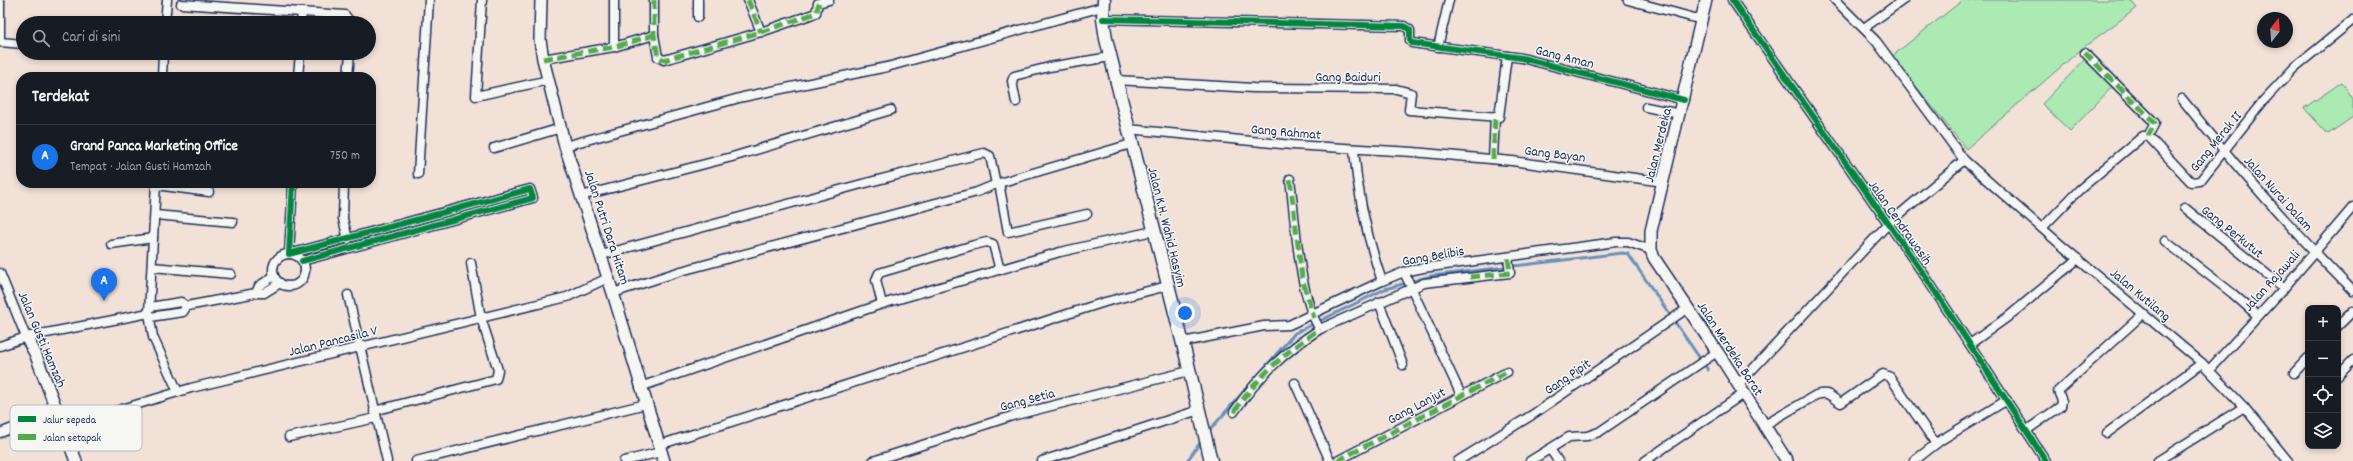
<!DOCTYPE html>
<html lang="id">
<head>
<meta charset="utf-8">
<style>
  :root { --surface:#171b24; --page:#20242c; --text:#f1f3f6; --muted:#9ea1a6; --line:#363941; --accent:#1a73e8 }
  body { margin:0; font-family:Dekko,sans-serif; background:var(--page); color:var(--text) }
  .controls { position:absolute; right:12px; bottom:12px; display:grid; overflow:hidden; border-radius:8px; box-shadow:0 2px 6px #0003 }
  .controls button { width:36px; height:36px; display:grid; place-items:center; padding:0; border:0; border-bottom:1px solid var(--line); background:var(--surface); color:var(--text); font:20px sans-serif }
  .compass { position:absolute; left:2257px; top:12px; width:36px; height:36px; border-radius:50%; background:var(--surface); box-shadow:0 2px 6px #0003; rotate:17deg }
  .you { position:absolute; left:1185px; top:313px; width:14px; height:14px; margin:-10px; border:3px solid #fff; border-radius:50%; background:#1a73e8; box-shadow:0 0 0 6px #1a73e833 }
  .badge { display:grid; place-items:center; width:26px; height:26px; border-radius:50%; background:var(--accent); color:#fff; font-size:13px; font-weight:700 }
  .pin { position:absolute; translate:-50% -33px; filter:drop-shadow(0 1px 2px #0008) }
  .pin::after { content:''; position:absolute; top:21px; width:14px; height:12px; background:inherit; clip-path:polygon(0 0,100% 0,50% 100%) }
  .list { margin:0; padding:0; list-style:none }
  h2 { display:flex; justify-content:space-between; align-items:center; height:52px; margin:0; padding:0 16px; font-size:17px }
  h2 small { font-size:13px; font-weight:400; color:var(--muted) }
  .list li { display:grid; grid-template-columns:26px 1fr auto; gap:12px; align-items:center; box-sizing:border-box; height:64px; padding:0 16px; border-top:1px solid var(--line) }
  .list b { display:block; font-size:15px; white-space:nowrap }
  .list p { margin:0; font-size:13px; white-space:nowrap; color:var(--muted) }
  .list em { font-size:13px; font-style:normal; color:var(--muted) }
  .icon { flex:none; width:22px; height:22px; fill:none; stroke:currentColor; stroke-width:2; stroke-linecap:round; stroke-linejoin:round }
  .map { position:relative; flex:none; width:2353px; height:461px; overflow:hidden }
  .search { position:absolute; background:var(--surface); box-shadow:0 2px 6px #0003; left:16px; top:16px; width:360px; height:44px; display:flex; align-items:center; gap:10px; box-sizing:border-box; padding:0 14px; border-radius:22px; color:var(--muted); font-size:15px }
  .panel { position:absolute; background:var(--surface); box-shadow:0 2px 6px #0003; left:16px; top:72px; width:360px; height:116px; border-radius:16px }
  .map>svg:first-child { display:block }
</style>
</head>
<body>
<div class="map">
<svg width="2353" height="461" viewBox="0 0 2353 461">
  <rect width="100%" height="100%" fill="#f1e1d7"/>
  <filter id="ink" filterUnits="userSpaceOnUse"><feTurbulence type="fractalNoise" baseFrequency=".025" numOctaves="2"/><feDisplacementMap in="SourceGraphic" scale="8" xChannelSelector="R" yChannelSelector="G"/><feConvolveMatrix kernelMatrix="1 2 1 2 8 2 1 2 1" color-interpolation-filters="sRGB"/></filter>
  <g filter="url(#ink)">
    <!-- green -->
    <g fill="#abeab2" stroke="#638c88">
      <path d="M1963,0H2130L2137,8L2085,46L1966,149L1892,56Z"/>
      <path d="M2087,57L2115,84L2070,131L2042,104Z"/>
      <path d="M2342,82L2353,99V117L2328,134L2304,108Z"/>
    </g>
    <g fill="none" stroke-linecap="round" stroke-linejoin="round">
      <!-- stream -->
      <g stroke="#6791bc" stroke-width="3">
        <path d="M1208,432L1295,333L1385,289L1431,276L1622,253L1628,254L1708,370"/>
        <path d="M1187,461L1202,440"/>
      </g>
      <defs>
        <g id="street">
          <path d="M482,0L476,96L549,80"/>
          <path d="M614,0V47"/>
          <path d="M654,0V35L658,57L664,60L761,32L816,13L818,3L829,0"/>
          <path d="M748,0L761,32"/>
          <path d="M1628,0L1702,20"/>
          <path d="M1732,0L1925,276L2046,461"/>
          <path d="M0,3V38"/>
          <path d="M181,4L345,15L351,23"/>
          <path d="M698,17V0"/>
          <path d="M1103,19L1404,26L1410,30V40L1412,43L1522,58L1684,100"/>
          <path d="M165,23L167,0"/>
          <path d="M301,23L302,12"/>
          <path d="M1864,28L1903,0"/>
          <path d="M0,42L23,44"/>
          <path d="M1438,47L1449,0"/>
          <path d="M2085,53L2155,123L2148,136"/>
          <path d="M543,59L614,47L654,35"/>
          <path d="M162,77L163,53"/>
          <path d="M298,77L300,53"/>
          <path d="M348,77L350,53"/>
          <path d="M1116,80L1253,88L1396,89L1411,93L1409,110L1499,117L1507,56"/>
          <path d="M2182,99C2235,166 2292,230 2353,291"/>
          <path d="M1016,102L1012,81L1014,76L1049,67L1110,57"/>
          <path d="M1646,107L1680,114"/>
          <path d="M1128,129L1292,145L1413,152L1512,161L1664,182"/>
          <path d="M565,146L743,97L887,67L1102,7"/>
          <path d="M494,148L561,128"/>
          <path d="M1354,150C1358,196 1367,238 1382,281"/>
          <path d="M1493,159L1495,116"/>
          <path d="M1964,160L2061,245L2202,363L2244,407L2288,461"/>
          <path d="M418,174L429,0"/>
          <path d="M1290,179C1295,217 1299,299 1320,329L1424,283L1510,273L1508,257"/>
          <path d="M156,183L149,313L153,337L178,392"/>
          <path d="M293,183L289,254L530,189L533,198L302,261"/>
          <path d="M344,183L343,219L348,239"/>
          <path d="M999,183L1008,232L1087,214"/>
          <path d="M156,185L209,192"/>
          <path d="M581,196L732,157L891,110"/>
          <path d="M2185,208L2284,288"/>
          <path d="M155,215L233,222"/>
          <path d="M2042,228L2079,190L2143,136L2149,137L2191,182L2200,181L2264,100L2294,68L2353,20"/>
          <path d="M2165,241L2232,293L2257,315"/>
          <path d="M111,244L153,238"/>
          <circle cx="289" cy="270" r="16"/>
          <path d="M601,255L858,185L984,153L990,156L996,184"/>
          <path d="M152,267L231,274"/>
          <path d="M1404,272L1461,395"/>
          <path d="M0,273L26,337"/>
          <path d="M256,293L259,286L274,276"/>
          <path d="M613,293L681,271L977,192L999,183L1131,144"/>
          <path d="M348,295L387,461"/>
          <path d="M1379,302L1403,365"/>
          <path d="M882,304L876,280L879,273L974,245L987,242L993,244L1000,270"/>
          <path d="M150,307L181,302L187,306"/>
          <path d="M150,317L183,312L187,306L256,293H264L280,283"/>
          <path d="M2338,326L2353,311"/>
          <path d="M1183,342L1264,326L1289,325L1382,281L1404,272L1423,268L1616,242H1628L1651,250"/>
          <path d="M1970,344L2009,316L2078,259"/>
          <path d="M0,346L26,337L149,313"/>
          <path d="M2209,370L2284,288L2353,207"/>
          <path d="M2294,373L2308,358"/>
          <path d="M2338,376L2353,360"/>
          <path d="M1295,383L1330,461"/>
          <path d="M1738,385L1888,224L1964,160L1876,41L1835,0"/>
          <path d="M640,387L882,304L1060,252L1153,231"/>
          <path d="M374,411L496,379L498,370L481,318L471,263"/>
          <path d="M1234,412C1258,377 1284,352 1320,329"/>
          <path d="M1763,426L1816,395C1832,391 1830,398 1841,403L1883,374L1890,377L1936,444"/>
          <path d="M63,427L191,388L567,297L608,278"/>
          <path d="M2027,430L2061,406L2062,401L2058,391L2143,314"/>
          <path d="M0,433L57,411"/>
          <path d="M2107,433L2202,363"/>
          <path d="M289,437L376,418"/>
          <path d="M659,445L1105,302L1167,286"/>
          <path d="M1550,449L1558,461"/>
          <path d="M416,461L646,404"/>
          <path d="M624,461L661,452"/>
          <path d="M873,461L1012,416L1189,371"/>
          <path d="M1042,461L1199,410"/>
          <path d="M1337,461L1507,372"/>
          <path d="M1458,461L1532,415L1688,308"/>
          <path d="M1530,461L1569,437L1587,436L1599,432L1717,352"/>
          <path d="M1645,461L1743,394"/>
          <path d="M1914,461L1941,440L2007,400"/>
          <path d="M2158,461L2244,407"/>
        </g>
        <g id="secondary">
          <path d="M541,0L540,40L543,59L565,146L613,293L664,461"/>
          <path d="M1706,0L1651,231V250L1654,258L1722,359L1787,461"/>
          <path d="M26,337L35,353L76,461"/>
        </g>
        <path id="primary" d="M1104,0L1103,19L1106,39L1186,356L1211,461"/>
      </defs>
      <!-- street casing -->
      <use href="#street" stroke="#1b2f5e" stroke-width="11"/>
      <!-- secondary casing -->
      <use href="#secondary" stroke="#1b2f5e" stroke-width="14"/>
      <!-- primary casing -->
      <use href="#primary" stroke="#1b2f5e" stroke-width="15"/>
      <!-- street -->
      <use href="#street" stroke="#f6f6f2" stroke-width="8"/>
      <!-- secondary -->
      <use href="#secondary" stroke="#f6f6f2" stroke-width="11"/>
      <!-- primary -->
      <use href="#primary" stroke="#f6f6f2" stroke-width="12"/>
      <!-- quiet -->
      <g stroke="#52ab49" stroke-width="5" stroke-dasharray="10 5" stroke-linecap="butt">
        <path d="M654,0V35L658,57L664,60L761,32L816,13L819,3"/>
        <path d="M748,0L761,32"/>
        <path d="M2085,53L2155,123L2148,136"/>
        <path d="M543,59L614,47L654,35"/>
        <path d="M1493,159L1495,116"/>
        <path d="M1290,179L1302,278L1314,318"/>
        <path d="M1470,277L1510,273L1508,257"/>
        <path d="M1234,412C1258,377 1284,352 1320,329"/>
        <path d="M1337,461L1507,372"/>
      </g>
      <defs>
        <g id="cycleway">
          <path d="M1732,0L1925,276L2046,461"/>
          <path d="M1103,19L1404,26L1410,30V40L1412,43L1522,58L1684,100"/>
          <path d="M293,183L289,254L530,189L533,198L302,261"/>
        </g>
      </defs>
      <!-- cycleway casing -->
      <use href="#cycleway" stroke="#f6f6f2" stroke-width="8"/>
      <!-- cycleway -->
      <use href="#cycleway" stroke="#00873e" stroke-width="6"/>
    </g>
  </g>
  <g text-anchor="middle" stroke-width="3" stroke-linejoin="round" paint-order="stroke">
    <!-- street labels -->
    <g font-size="14" fill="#1b2f5e" stroke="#f6f6f2">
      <text transform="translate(1565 56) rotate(14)" y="5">Gang Aman</text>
      <text x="1348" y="81">Gang Baiduri</text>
      <text transform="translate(1286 131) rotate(5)" y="5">Gang Rahmat</text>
      <text transform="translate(2215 141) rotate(-51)" y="5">Gang Merak II</text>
      <text transform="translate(1657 145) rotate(-76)" y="5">Jalan Merdeka</text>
      <text transform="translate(1555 153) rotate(7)" y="5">Gang Bayan</text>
      <text transform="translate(2279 193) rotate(48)" y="5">Jalan Nurai Dalam</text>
      <text transform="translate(1901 222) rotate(55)" y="5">Jalan Cendrawasih</text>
      <text transform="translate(608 227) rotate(72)" y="5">Jalan Putri Dara Hitam</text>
      <text transform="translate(1168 227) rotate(76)" y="5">Jalan K.H. Wahid Hasyim</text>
      <text transform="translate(2233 231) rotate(39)" y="5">Gang Perkutut</text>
      <text transform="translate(1433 255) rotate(-10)" y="5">Gang Belibis</text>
      <text transform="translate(2271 280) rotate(-48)" y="5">Jalan Rajawali</text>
      <text transform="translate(2141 294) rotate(40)" y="5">Jalan Kutilang</text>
      <text transform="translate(43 339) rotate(67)" y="5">Jalan Gusti Hamzah</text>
      <text transform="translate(333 340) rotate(-14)" y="5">Jalan Pancasila V</text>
      <text transform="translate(1731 348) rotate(57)" y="5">Jalan Merdeka Barat</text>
      <text transform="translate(1567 376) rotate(-34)" y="5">Gang Pipit</text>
      <text transform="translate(1027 399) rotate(-15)" y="5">Gang Setia</text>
      <text transform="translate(1416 405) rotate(-28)" y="5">Gang Lanjut</text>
    </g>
  </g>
  <!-- legend -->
  <rect x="10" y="405" width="132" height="46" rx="6" fill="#f6f6f2" stroke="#b4bac6" stroke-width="1"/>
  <rect x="18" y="416" width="18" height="6" fill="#00873e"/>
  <rect x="18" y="434" width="18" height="6" fill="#52ab49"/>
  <g font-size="11" fill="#1b2f5e">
    <text x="43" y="423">Jalur sepeda</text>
    <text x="43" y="441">Jalan setapak</text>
  </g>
</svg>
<div class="controls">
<button>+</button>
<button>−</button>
<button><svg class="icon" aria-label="locate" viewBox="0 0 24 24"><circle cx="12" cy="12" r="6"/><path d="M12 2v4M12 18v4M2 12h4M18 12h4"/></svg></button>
<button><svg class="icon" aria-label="layers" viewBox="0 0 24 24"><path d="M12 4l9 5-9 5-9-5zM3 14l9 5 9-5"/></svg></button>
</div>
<svg class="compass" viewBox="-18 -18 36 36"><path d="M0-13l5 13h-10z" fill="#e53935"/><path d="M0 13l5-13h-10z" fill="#9ea1a6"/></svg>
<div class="you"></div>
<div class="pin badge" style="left:104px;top:301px">A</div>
<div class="search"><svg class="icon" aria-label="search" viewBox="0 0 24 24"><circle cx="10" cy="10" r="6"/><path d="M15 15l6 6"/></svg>Cari di sini</div>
<section class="panel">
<h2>Terdekat<small></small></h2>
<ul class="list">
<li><span class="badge">A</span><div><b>Grand Panca Marketing Office</b><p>Tempat · Jalan Gusti Hamzah</p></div><em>750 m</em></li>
</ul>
</section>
</div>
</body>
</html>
